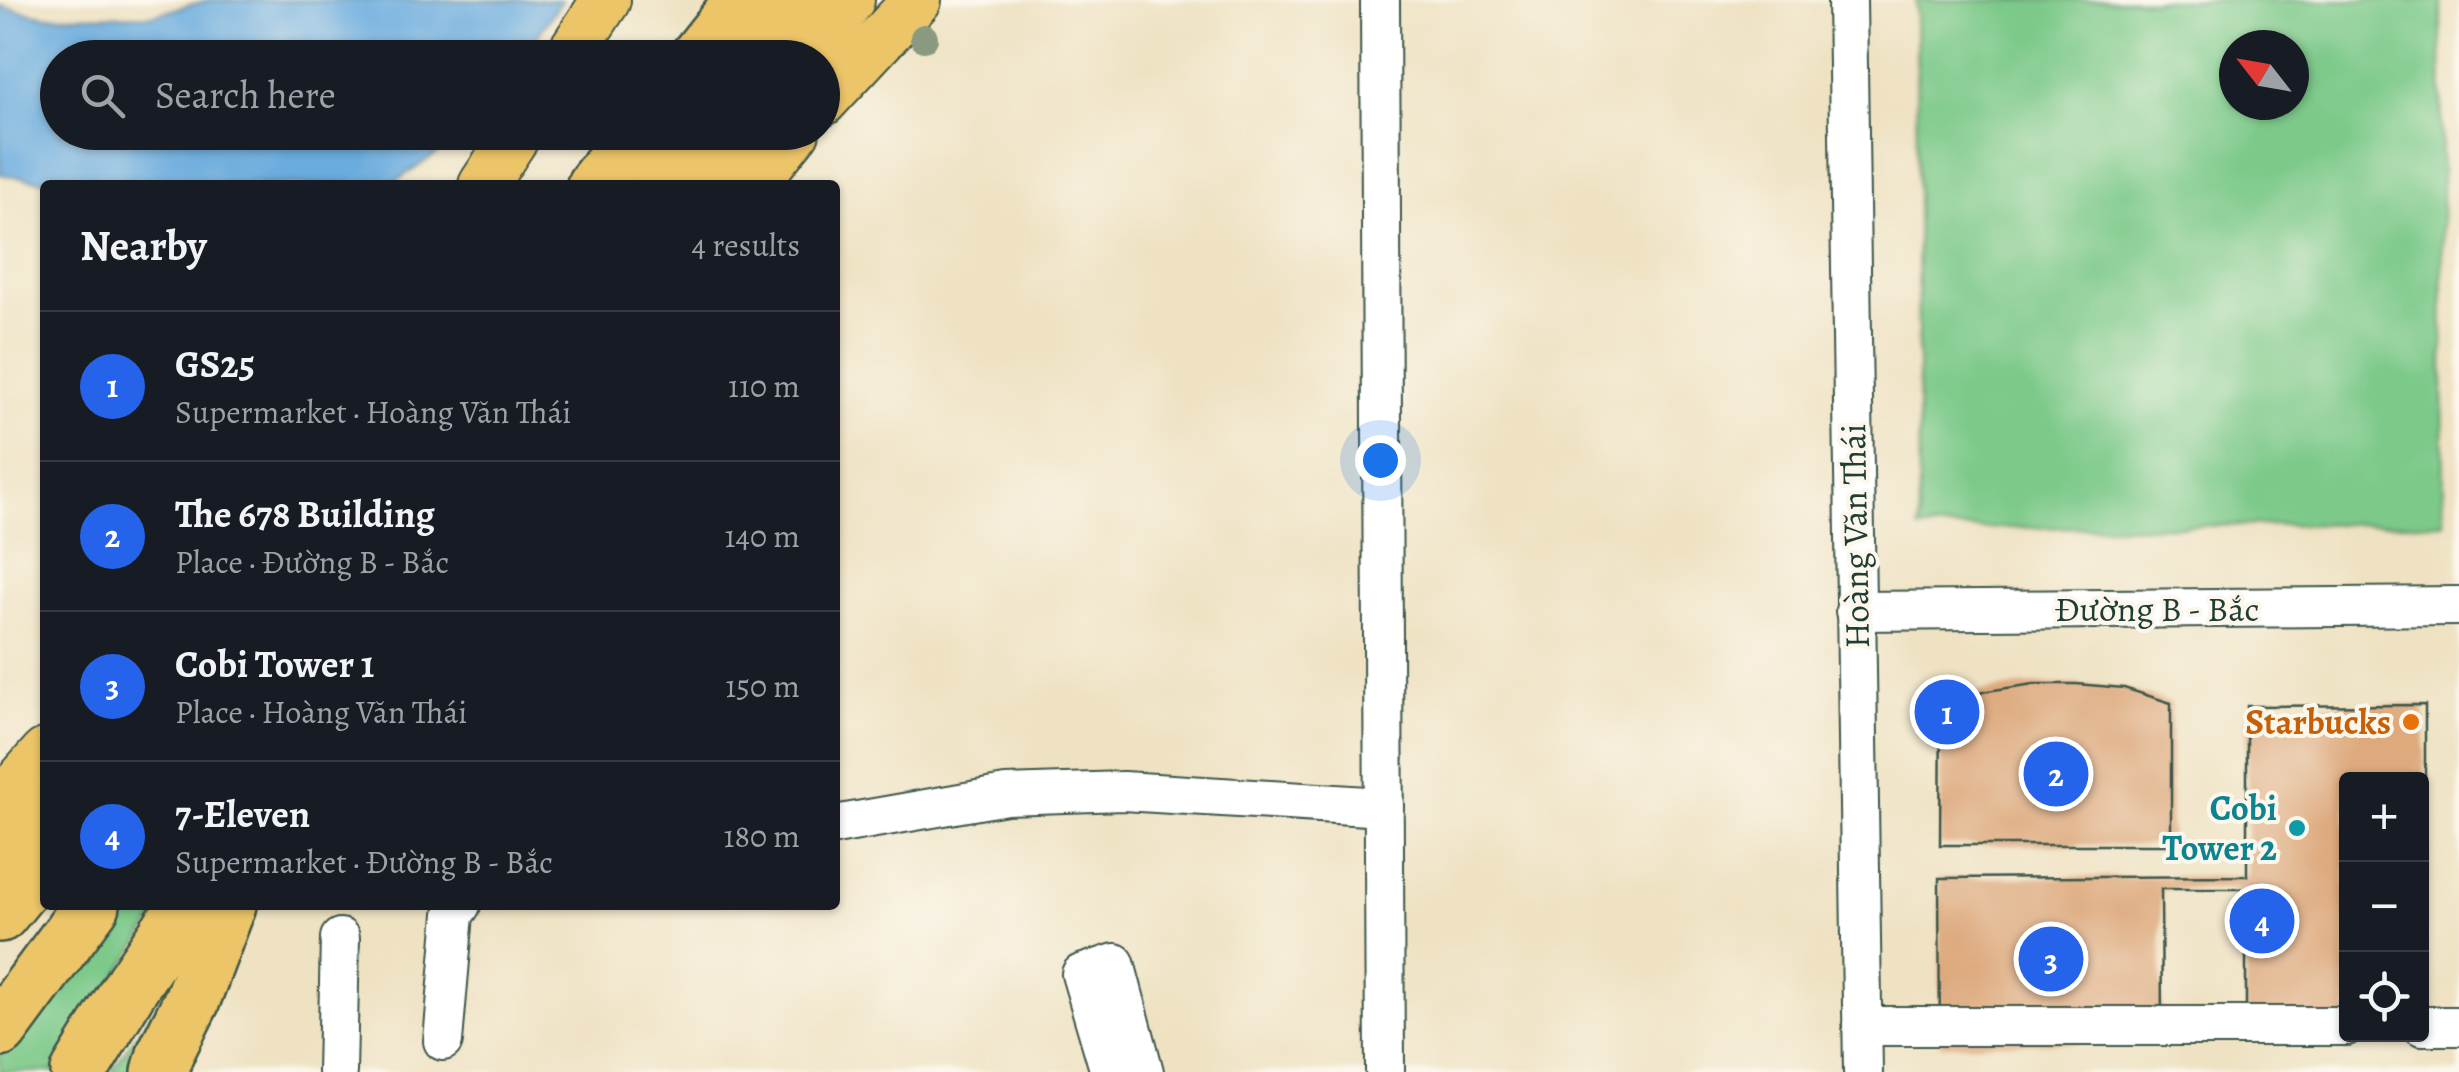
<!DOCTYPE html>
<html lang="en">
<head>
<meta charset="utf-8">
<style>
  :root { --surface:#171b24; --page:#242831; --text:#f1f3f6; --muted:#9ea1a6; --line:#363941; --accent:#2563eb }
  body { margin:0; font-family:Alegreya,serif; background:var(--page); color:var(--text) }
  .controls { position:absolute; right:30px; bottom:30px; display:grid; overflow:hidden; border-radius:10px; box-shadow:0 2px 8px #0004 }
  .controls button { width:90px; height:90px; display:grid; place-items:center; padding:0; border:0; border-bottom:2px solid var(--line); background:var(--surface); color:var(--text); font:50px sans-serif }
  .compass { position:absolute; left:2219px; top:30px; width:90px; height:90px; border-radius:50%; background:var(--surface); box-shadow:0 2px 8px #0004; rotate:301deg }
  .you { position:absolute; left:1380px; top:460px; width:35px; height:35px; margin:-25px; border:8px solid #fff; border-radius:50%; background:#1a73e8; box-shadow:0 0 0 15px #1a73e833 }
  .badge { display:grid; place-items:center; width:65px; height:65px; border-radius:50%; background:var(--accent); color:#fff; font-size:32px; font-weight:700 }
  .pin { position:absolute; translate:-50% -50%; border:5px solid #fff; box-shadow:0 2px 10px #0006 }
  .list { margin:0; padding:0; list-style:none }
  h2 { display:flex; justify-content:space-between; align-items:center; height:130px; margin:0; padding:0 40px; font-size:42px }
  h2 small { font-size:32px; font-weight:400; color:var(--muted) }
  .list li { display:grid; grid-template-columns:65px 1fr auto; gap:30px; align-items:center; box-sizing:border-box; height:150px; padding:0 40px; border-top:2px solid var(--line) }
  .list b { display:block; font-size:38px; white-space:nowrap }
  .list p { margin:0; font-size:32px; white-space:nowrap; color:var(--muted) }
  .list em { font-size:32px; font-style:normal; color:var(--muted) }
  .icon { flex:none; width:55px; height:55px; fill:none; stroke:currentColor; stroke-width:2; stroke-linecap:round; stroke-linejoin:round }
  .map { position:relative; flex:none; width:2459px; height:1072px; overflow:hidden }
  .search { position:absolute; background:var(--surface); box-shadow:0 2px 8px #0004; left:40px; top:40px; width:800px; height:110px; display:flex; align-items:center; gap:25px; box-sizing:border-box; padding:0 35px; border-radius:55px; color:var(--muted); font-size:38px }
  .panel { position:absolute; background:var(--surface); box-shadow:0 2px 8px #0004; left:40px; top:180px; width:800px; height:730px; border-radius:10px }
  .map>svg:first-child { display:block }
</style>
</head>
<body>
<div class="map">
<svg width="2459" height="1072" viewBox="0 0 2459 1072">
  <rect width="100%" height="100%" fill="#fbf7ec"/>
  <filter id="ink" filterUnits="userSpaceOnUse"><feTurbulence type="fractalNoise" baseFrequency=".01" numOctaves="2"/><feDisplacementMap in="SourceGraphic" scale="20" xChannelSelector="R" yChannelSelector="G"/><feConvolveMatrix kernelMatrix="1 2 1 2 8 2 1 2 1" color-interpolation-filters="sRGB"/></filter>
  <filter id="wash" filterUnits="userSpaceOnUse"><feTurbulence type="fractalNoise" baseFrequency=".0048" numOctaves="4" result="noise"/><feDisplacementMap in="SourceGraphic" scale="40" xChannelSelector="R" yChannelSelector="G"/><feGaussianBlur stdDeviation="2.25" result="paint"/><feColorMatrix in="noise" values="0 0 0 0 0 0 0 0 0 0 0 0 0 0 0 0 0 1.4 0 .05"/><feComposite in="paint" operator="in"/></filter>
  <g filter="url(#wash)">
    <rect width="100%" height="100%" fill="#efe2c3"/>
    <!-- green -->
    <g fill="#7bc989" stroke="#4d835e" stroke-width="2.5" fill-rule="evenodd">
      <path d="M1916,0H2441L2444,523L1919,529ZM2294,45V105H2234V45Z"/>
      <path d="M112,905H164L53,1072H0V1053Z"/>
      <path d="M159,1008L137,1072H111L152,1012Z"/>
    </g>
    <!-- water -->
    <path fill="#6aacde" stroke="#447489" stroke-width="2.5" d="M209,0H562L523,57L58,58V132L468,133L390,185H68L0,174V6L46,16L152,15Z"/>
    <g id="blocks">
      <!-- building -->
      <g fill="#dda97d" fill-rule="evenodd">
        <path d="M2034,684H2076L2124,688L2171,703V845H1940L1941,704L1987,691Z"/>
        <path d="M2425,705V874H2422V780H2346V1034H2425V1038L2246,1039L1940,1045L1939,878L2247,876V706ZM2161,889H2246V1026L2162,1028Z"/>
      </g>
    </g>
  </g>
  <g filter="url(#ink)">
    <use href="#blocks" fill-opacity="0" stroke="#3e5649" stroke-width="2.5"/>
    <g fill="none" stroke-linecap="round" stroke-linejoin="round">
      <defs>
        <g id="minor">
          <path d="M1380,0L1385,1072"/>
          <path d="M1847,0L1863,1072"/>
          <path d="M1855,611L2459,606"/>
          <path d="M835,825L1006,795L1123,791L1384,807"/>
          <path d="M1862,1026H2346"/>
          <path d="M2422,1026H2459"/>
          <path d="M443,1041L454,914L461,905"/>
          <path d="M337,1072L340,938"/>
          <path d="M1110,1072L1081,974L1115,963L1144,1072"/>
        </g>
        <g id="major">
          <path d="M568,58L606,0"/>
          <path d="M806,58L850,0"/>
          <path d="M822,102L917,0"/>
          <path d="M483,185L518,132"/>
          <path d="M706,185L748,132"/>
          <path d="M752,185L795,132"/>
          <path d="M0,804L45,753"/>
          <path d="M0,854L45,805"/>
        </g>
        <g id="highway">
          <path d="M697,58L743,0"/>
          <path d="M757,58L801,0"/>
          <path d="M595,185L637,132"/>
          <path d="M661,185L701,132"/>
          <path d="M0,914L45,859"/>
          <path d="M0,1029L92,905"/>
          <path d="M79,1072L133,983L186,905"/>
          <path d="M160,1072L165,1054L192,1000L228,905"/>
        </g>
      </defs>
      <!-- minor casing -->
      <use href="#minor" stroke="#3e5649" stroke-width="42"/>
      <!-- major casing -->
      <use href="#major" stroke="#3e5649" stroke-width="52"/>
      <!-- highway casing -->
      <use href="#highway" stroke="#3e5649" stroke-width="60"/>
      <!-- minor -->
      <use href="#minor" stroke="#fff" stroke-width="38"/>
      <!-- major -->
      <use href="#major" stroke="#edc569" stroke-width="48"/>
      <!-- highway -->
      <use href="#highway" stroke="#edc569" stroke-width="55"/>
    </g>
    <!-- trees -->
    <circle fill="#899a80" cx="924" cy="38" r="14"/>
  </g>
  <!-- markers -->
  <circle fill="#e8710a" stroke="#fbf7ec" stroke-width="4" cx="2411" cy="722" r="10"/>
  <circle fill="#0f9aa8" stroke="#fbf7ec" stroke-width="4" cx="2297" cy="828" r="10"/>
  <g text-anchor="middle" stroke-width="8" stroke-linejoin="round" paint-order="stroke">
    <!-- street labels -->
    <g font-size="35" fill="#1f3d34" stroke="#fbf7ec">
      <text transform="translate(1855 536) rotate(-91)" y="12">Hoàng Văn Thái</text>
      <text x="2157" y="621">Đường B - Bắc</text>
    </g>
    <!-- food labels -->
    <g font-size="35" font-weight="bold" fill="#c56008" stroke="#fbf7ec" text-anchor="end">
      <text x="2391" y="734">Starbucks</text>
    </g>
    <!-- culture labels -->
    <g font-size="35" font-weight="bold" fill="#0d838f" stroke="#fbf7ec" text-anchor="end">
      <text x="2277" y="820">Cobi<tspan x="2277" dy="40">Tower 2</tspan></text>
    </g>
  </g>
</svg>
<div class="controls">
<button>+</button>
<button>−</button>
<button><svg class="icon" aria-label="locate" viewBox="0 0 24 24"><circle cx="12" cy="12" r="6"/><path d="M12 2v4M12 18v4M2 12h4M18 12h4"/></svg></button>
</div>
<svg class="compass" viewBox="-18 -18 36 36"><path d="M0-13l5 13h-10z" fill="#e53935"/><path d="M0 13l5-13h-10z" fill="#9ea1a6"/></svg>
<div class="you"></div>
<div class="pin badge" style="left:1947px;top:712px">1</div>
<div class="pin badge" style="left:2056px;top:774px">2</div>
<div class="pin badge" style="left:2051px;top:959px">3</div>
<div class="pin badge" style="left:2262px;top:921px">4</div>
<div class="search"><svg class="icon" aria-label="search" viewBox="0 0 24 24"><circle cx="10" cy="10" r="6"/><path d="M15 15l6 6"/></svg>Search here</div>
<section class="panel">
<h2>Nearby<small>4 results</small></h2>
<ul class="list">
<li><span class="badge">1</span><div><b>GS25</b><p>Supermarket · Hoàng Văn Thái</p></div><em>110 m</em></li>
<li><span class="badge">2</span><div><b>The 678 Building</b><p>Place · Đường B - Bắc</p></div><em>140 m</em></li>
<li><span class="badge">3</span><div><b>Cobi Tower 1</b><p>Place · Hoàng Văn Thái</p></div><em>150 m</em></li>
<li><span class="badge">4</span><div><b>7-Eleven</b><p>Supermarket · Đường B - Bắc</p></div><em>180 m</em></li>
</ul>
</section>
</div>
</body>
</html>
